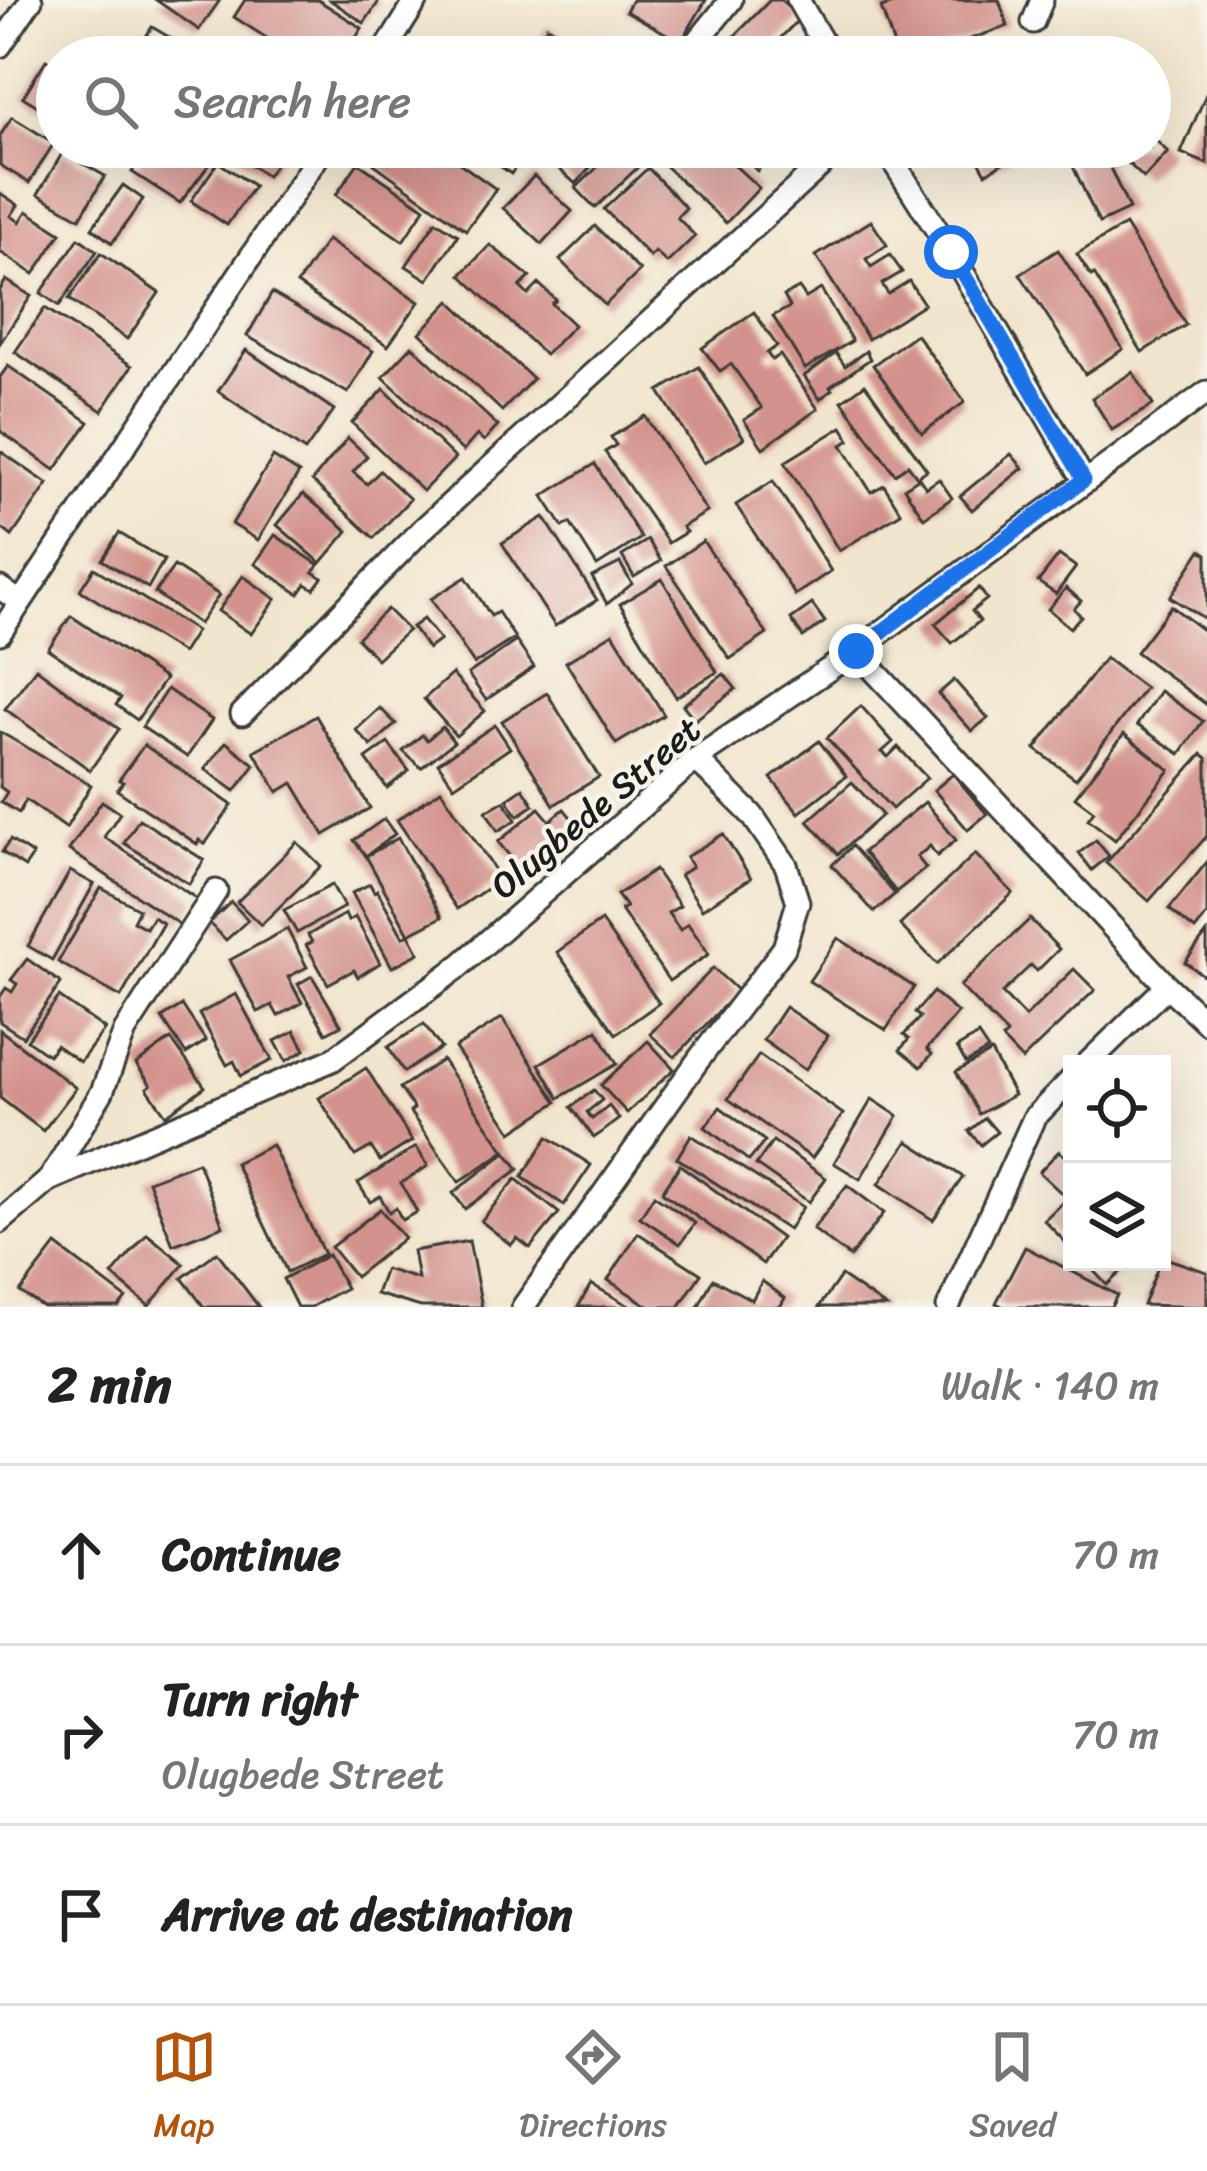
<!DOCTYPE html>
<html lang="en">
<head>
<meta charset="utf-8">
<style>
  :root { --surface:#fff; --page:#f6f6f6; --text:#222; --muted:#767676; --line:#e0e0e0; --accent:#b45309 }
  body { margin:0; font-family:Sriracha,sans-serif; background:var(--page); color:var(--text) }
  .controls { position:absolute; right:36px; bottom:36px; display:grid; overflow:hidden; border-radius:0px; box-shadow:0 12px 48px #0002 }
  .controls button { width:108px; height:108px; display:grid; place-items:center; padding:0; border:0; border-bottom:3px solid var(--line); background:var(--surface); color:var(--text); font:60px sans-serif }
  .stop { position:absolute; width:36px; height:36px; margin:-27px; border:9px solid #1a73e8; border-radius:50%; background:#fff }
  .stop.end { background:#1a73e8; border-color:#fff; box-shadow:0 3px 12px #0008 }
  .list { margin:0; padding:0; list-style:none }
  h2 { display:flex; justify-content:space-between; align-items:center; height:156px; margin:0; padding:0 48px; font-size:51px }
  h2 small { font-size:39px; font-weight:400; color:var(--muted) }
  .list li { display:grid; grid-template-columns:78px 1fr auto; gap:36px; align-items:center; box-sizing:border-box; height:180px; padding:0 48px; border-top:3px solid var(--line) }
  .list b { display:block; font-size:45px; white-space:nowrap }
  .list p { margin:0; font-size:39px; white-space:nowrap; color:var(--muted) }
  .list em { font-size:39px; font-style:normal; color:var(--muted) }
  .icon { flex:none; width:66px; height:66px; fill:none; stroke:currentColor; stroke-width:2; stroke-linecap:round; stroke-linejoin:round }
  .map { position:relative; flex:none; width:1207px; height:1307px; overflow:hidden }
  .search { position:absolute; background:var(--surface); box-shadow:0 12px 48px #0002; left:36px; right:36px; top:36px; height:132px; display:flex; align-items:center; gap:30px; box-sizing:border-box; padding:0 42px; border-radius:66px; color:var(--muted); font-size:45px }
  .sheet { height:696px; background:var(--surface) }
  nav { display:flex; justify-content:space-around; align-items:center; box-sizing:border-box; height:168px; border-top:3px solid var(--line); background:var(--surface); font-size:33px; color:var(--muted) }
  nav a { display:grid; justify-items:center; gap:6px }
  nav .on { color:var(--accent) }
  .map>svg:first-child { display:block }
</style>
</head>
<body>
<div class="map">
<svg width="1207" height="1307" viewBox="0 0 1207 1307">
  <rect width="100%" height="100%" fill="#f7f3e8"/>
  <filter id="ink" filterUnits="userSpaceOnUse"><feTurbulence type="fractalNoise" baseFrequency=".00833" numOctaves="2"/><feDisplacementMap in="SourceGraphic" scale="24" xChannelSelector="R" yChannelSelector="G"/><feConvolveMatrix kernelMatrix="1 2 1 2 8 2 1 2 1" color-interpolation-filters="sRGB"/></filter>
  <filter id="wash" filterUnits="userSpaceOnUse"><feTurbulence type="fractalNoise" baseFrequency=".004" numOctaves="4" result="noise"/><feDisplacementMap in="SourceGraphic" scale="48" xChannelSelector="R" yChannelSelector="G"/><feGaussianBlur stdDeviation="2.7" result="paint"/><feColorMatrix in="noise" values="0 0 0 0 0 0 0 0 0 0 0 0 0 0 0 0 0 1.4 0 .05"/><feComposite in="paint" operator="in"/></filter>
  <g filter="url(#wash)">
    <rect width="100%" height="100%" fill="#f2e5cd"/>
    <g id="blocks">
      <!-- building -->
      <g fill="#d3928c">
        <path d="M156,0H220L199,30Z"/>
        <path d="M245,0H318L362,28L344,57H296L234,17Z"/>
        <path d="M330,0H380L364,23Z"/>
        <path d="M632,0H706L681,42L626,11Z"/>
        <path d="M770,0H781L800,18L762,57H735L724,47Z"/>
        <path d="M905,0H999L1008,26L918,57H898L881,8Z"/>
        <path d="M547,26L591,53L589,57H528Z"/>
        <path d="M152,27L186,47L180,57H133Z"/>
        <path d="M1099,39L1140,57H1090Z"/>
        <path d="M46,60L57,67V118L23,97Z"/>
        <path d="M1207,92V164L1181,153Z"/>
        <path d="M12,117L54,143L29,183L0,165V136Z"/>
        <path d="M1150,135L1168,152L1144,178L1111,147H1150Z"/>
        <path d="M148,147H200L215,157L180,203L132,172Z"/>
        <path d="M225,147H287L267,176Z"/>
        <path d="M386,147H437L496,189L466,230L374,164Z"/>
        <path d="M500,147H529L511,174L491,160Z"/>
        <path d="M534,147H608L576,184Z"/>
        <path d="M645,147H715L759,188L726,223Z"/>
        <path d="M733,147H781L757,171Z"/>
        <path d="M971,147H1030L986,173Z"/>
        <path d="M617,148L637,168L595,208L576,188Z"/>
        <path d="M1101,148L1129,209L1099,223L1071,162Z"/>
        <path d="M63,152L105,176L80,218L38,194Z"/>
        <path d="M218,162L254,186L227,225L191,201Z"/>
        <path d="M358,163L425,208L403,241L336,195Z"/>
        <path d="M648,168L686,208L677,217L695,236L667,263L655,252L650,257L604,209Z"/>
        <path d="M534,176L572,211L542,244L503,208Z"/>
        <path d="M123,185L143,199L112,243L92,228Z"/>
        <path d="M0,193L18,205L11,216L20,222L27,211L61,233L34,274L0,252Z"/>
        <path d="M436,221L458,235L428,280L406,266Z"/>
        <path d="M871,221L887,245L866,259L871,267L890,255L902,272L882,284L888,294L909,281L924,304L868,339L816,256Z"/>
        <path d="M1125,225L1186,325L1142,352L1094,274L1091,276L1077,254Z"/>
        <path d="M595,226L640,271L605,305L560,260Z"/>
        <path d="M79,238L97,251L59,306L41,293Z"/>
        <path d="M327,240L419,302L388,346L297,284Z"/>
        <path d="M490,245L530,277L520,287L528,295L539,284L556,300L552,304L574,325L545,355L461,275Z"/>
        <path d="M1058,250L1123,349L1085,374L1020,274Z"/>
        <path d="M101,253L159,293L127,339L69,299Z"/>
        <path d="M6,280L31,296L0,343V290Z"/>
        <path d="M799,288L806,298L821,289L852,341L805,369L773,316L790,307L784,296Z"/>
        <path d="M272,293L373,351L348,393L247,336Z"/>
        <path d="M450,301L533,379L502,411L420,333Z"/>
        <path d="M45,308L132,366L102,411L15,352Z"/>
        <path d="M754,312L777,346L767,353L772,360L780,355L818,409L763,448L744,420L762,408L731,364L720,371L702,348Z"/>
        <path d="M916,334L965,402L922,433L873,365Z"/>
        <path d="M412,346L498,426L484,441L477,435L463,451L383,377Z"/>
        <path d="M246,350L334,410L305,451L218,391Z"/>
        <path d="M866,351L870,359L830,387L832,390L820,399L804,376L836,353L845,366Z"/>
        <path d="M8,366L89,422L55,470L0,431V377Z"/>
        <path d="M699,367L744,438L704,463L659,391Z"/>
        <path d="M1133,372L1153,405L1112,430L1092,398Z"/>
        <path d="M865,384L927,470L917,477L908,465L895,474L842,401Z"/>
        <path d="M384,389L455,458L423,491L352,423Z"/>
        <path d="M645,416L707,512L682,527L686,532L668,543L605,452L616,445L611,437Z"/>
        <path d="M842,427L850,440L842,445L871,492L884,485L901,513L839,551L785,462Z"/>
        <path d="M348,438L367,456L353,472L367,484L380,471L410,499L374,538L312,481Z"/>
        <path d="M0,451L48,484L12,536L0,527Z"/>
        <path d="M1011,454L1023,468L972,510L960,496Z"/>
        <path d="M273,457L299,473L258,540L232,524Z"/>
        <path d="M595,464L641,538L597,566L570,523L563,527L543,496Z"/>
        <path d="M919,478L926,488L939,479L952,498L924,518L904,488Z"/>
        <path d="M773,481L831,571L795,595L736,505Z"/>
        <path d="M303,494L348,531L321,563L277,525Z"/>
        <path d="M544,517L597,600L555,626L502,543Z"/>
        <path d="M119,533L164,560L148,588L102,560Z"/>
        <path d="M275,535L319,565L313,572L322,578L314,589L306,584L299,594L255,564Z"/>
        <path d="M648,540L661,561L634,577L622,556Z"/>
        <path d="M703,541L767,634L730,659L666,566Z"/>
        <path d="M1201,550L1207,554V620L1170,597Z"/>
        <path d="M1059,555L1076,567L1056,594L1038,582Z"/>
        <path d="M620,563L632,584L607,604L592,577Z"/>
        <path d="M174,566L219,595L199,624L155,593Z"/>
        <path d="M94,568L196,631L182,653L80,590Z"/>
        <path d="M243,576L276,599L251,634L218,611Z"/>
        <path d="M466,577L491,616L498,612L515,638L474,664L431,599Z"/>
        <path d="M662,579L717,672L676,697L620,604Z"/>
        <path d="M979,588L987,599L972,611L980,621L952,643L935,624Z"/>
        <path d="M1066,588L1081,601L1074,609L1081,616L1070,628L1048,609Z"/>
        <path d="M812,604L825,622L803,637L791,619Z"/>
        <path d="M1171,606L1207,633V705L1136,652Z"/>
        <path d="M387,609L408,630L377,659L357,638Z"/>
        <path d="M71,616L165,679L137,720L116,705L121,698L48,649Z"/>
        <path d="M423,619L440,640L428,649L412,627Z"/>
        <path d="M613,633L664,715L616,744L566,662Z"/>
        <path d="M516,641L534,667L486,700L468,674Z"/>
        <path d="M1105,658L1145,688L1076,779L1035,749Z"/>
        <path d="M36,668L119,729L90,770L5,709Z"/>
        <path d="M452,674L485,711L456,736L424,699Z"/>
        <path d="M724,674L736,689L695,720L683,705Z"/>
        <path d="M954,680L988,718L972,731L938,694Z"/>
        <path d="M167,689L212,720L187,757L142,727Z"/>
        <path d="M1160,691L1203,721L1180,754L1137,725Z"/>
        <path d="M547,693L599,777L554,805L502,721Z"/>
        <path d="M861,706L893,742L882,752L888,757L898,747L927,778L892,809L827,738Z"/>
        <path d="M380,708L396,724L371,746L356,730Z"/>
        <path d="M316,716L370,808L324,835L293,783L278,792L254,751Z"/>
        <path d="M495,725L510,748L454,786L438,763Z"/>
        <path d="M442,727L454,742L421,768L403,751L422,735L427,740Z"/>
        <path d="M0,732L91,785L66,828L26,800L19,813L1,802L7,792L0,787Z"/>
        <path d="M1124,734L1170,770L1115,840L1088,819L1094,811L1075,797Z"/>
        <path d="M819,741L846,776L799,813L771,778Z"/>
        <path d="M226,742L255,765L235,791L205,769Z"/>
        <path d="M388,743L409,771L387,788L366,759Z"/>
        <path d="M144,745L232,805L205,844L199,840L197,844L117,790L123,782L119,780Z"/>
        <path d="M1202,754L1207,758V836L1149,901L1106,863Z"/>
        <path d="M953,774L987,814L968,830L934,790Z"/>
        <path d="M852,782L882,815L838,854L808,821Z"/>
        <path d="M523,788L534,805L518,816L507,799Z"/>
        <path d="M441,790L501,879L457,909L397,820Z"/>
        <path d="M102,801L120,813L104,837L197,899L180,925L69,850Z"/>
        <path d="M504,801L516,820L498,831L486,811Z"/>
        <path d="M925,802L956,840L937,856L930,846L917,857L926,868L896,892L863,852Z"/>
        <path d="M539,808L550,821L564,809L579,827L523,872L498,842Z"/>
        <path d="M139,819L204,860L189,884L124,843Z"/>
        <path d="M384,819L395,834L366,856L354,840Z"/>
        <path d="M723,834L751,878L702,909L680,875L692,867L686,857Z"/>
        <path d="M398,838L442,917L409,934L366,856Z"/>
        <path d="M10,840L33,855L25,867L2,852Z"/>
        <path d="M1096,840L1109,856L1092,870L1079,853Z"/>
        <path d="M297,842L321,866L261,925L237,902Z"/>
        <path d="M852,846L895,894L874,912L832,865Z"/>
        <path d="M975,854L1013,893L937,964L900,925Z"/>
        <path d="M1207,862V915L1195,930L1169,909Z"/>
        <path d="M655,870L680,906L668,913L680,930L688,924L709,954L669,981L621,910L626,907L617,895Z"/>
        <path d="M70,871L94,884L52,960L28,946Z"/>
        <path d="M370,884L374,892L377,890L403,937L409,934L419,953L392,967L352,893Z"/>
        <path d="M332,885L344,907L297,933L284,910Z"/>
        <path d="M101,888L139,909L133,921L146,928L153,917L163,923L121,997L58,962Z"/>
        <path d="M231,902L248,920L226,940L209,923Z"/>
        <path d="M345,914L348,921L355,917L380,963L358,977L354,970L328,984L306,945L312,942L308,935Z"/>
        <path d="M1030,919L1059,949L1037,971L1031,965L1002,993L1025,1017L1074,969L1095,990L1022,1060L1002,1039L1007,1034L960,986Z"/>
        <path d="M601,921L659,1003L616,1034L557,952Z"/>
        <path d="M287,929L307,967L288,977L302,1003L278,1016L272,1005L258,1012L230,960Z"/>
        <path d="M1207,933V978L1185,962Z"/>
        <path d="M838,938L914,987L886,1030L809,981Z"/>
        <path d="M27,959L61,983L23,1037L0,1022V997L6,988L12,992L17,984L11,980Z"/>
        <path d="M713,968L738,991L675,1057L650,1034Z"/>
        <path d="M312,976L341,1025L326,1033L298,984Z"/>
        <path d="M933,992L958,1013L927,1049L932,1054L921,1067L900,1050L909,1039L904,1035L920,1017L915,1013Z"/>
        <path d="M236,994L272,1060L241,1076L234,1061L227,1065L199,1014Z"/>
        <path d="M59,997L105,1029L80,1062L56,1045L48,1055L27,1040Z"/>
        <path d="M182,1005L206,1041L186,1054L162,1018Z"/>
        <path d="M785,1007L828,1036L805,1070L763,1040Z"/>
        <path d="M502,1018L557,1102L512,1132L455,1048Z"/>
        <path d="M424,1024L441,1048L404,1072L388,1047Z"/>
        <path d="M0,1030L76,1088L43,1131L0,1098Z"/>
        <path d="M597,1030L617,1064L559,1098L539,1064Z"/>
        <path d="M295,1031L305,1050L286,1061L275,1041Z"/>
        <path d="M978,1035L988,1050L966,1063L957,1048Z"/>
        <path d="M171,1039L205,1087L166,1115L147,1088L151,1085L136,1064Z"/>
        <path d="M648,1041L674,1069L627,1113L601,1085Z"/>
        <path d="M991,1052L1014,1095L979,1114L956,1072Z"/>
        <path d="M759,1055L843,1114L812,1158L728,1099Z"/>
        <path d="M442,1060L505,1151L459,1182L410,1112L414,1109L400,1088Z"/>
        <path d="M366,1068L412,1141L380,1161L371,1147L355,1156L319,1098Z"/>
        <path d="M594,1090L602,1100L587,1112L592,1119L609,1106L619,1119L594,1138L571,1107Z"/>
        <path d="M872,1099L898,1116L860,1179L834,1163Z"/>
        <path d="M720,1107L765,1141L749,1161L705,1127Z"/>
        <path d="M985,1118L997,1132L981,1145L969,1131Z"/>
        <path d="M691,1135L803,1207L788,1230L677,1158Z"/>
        <path d="M548,1137L591,1165L564,1205L522,1177Z"/>
        <path d="M773,1141L826,1178L809,1202L756,1165Z"/>
        <path d="M908,1141L963,1177L933,1220L879,1184Z"/>
        <path d="M272,1145L324,1254L287,1272L235,1163Z"/>
        <path d="M416,1147L428,1166L401,1183L417,1212L402,1220L396,1208L389,1212L380,1196L370,1202L358,1183Z"/>
        <path d="M1059,1151L1072,1163V1203L1039,1172Z"/>
        <path d="M506,1152L519,1169L465,1209L453,1193Z"/>
        <path d="M198,1162L223,1226L173,1245L148,1181Z"/>
        <path d="M680,1165L781,1238L763,1264L662,1192Z"/>
        <path d="M516,1179L559,1213L530,1248L517,1238L511,1245L481,1221Z"/>
        <path d="M847,1185L884,1213L850,1257L813,1229Z"/>
        <path d="M654,1195L695,1223L680,1244L640,1217Z"/>
        <path d="M1065,1200L1072,1207V1249L1044,1220Z"/>
        <path d="M380,1209L404,1238L355,1277L331,1247Z"/>
        <path d="M638,1233L701,1274L679,1307H650L608,1280Z"/>
        <path d="M147,1234L184,1264L149,1306L112,1275Z"/>
        <path d="M469,1241L482,1307H421L376,1294L385,1269L418,1279L413,1251Z"/>
        <path d="M56,1245L126,1298L119,1307H43L20,1292Z"/>
        <path d="M1025,1247L1117,1295L1111,1307H1004L996,1303Z"/>
        <path d="M217,1252L259,1307H204L182,1278Z"/>
        <path d="M328,1255L346,1288L311,1307H297L283,1279Z"/>
        <path d="M1162,1257L1207,1272V1307L1143,1305Z"/>
        <path d="M1085,1262H1126L1129,1264L1107,1285Z"/>
        <path d="M841,1276L886,1307H819Z"/>
        <path d="M713,1279L752,1300L762,1281L785,1298L780,1307H698Z"/>
        <path d="M591,1284L631,1307H578Z"/>
      </g>
    </g>
  </g>
  <g filter="url(#ink)">
    <use href="#blocks" fill-opacity="0" stroke="#3c3a37" stroke-width="3"/>
    <g fill="none" stroke-linecap="round" stroke-linejoin="round">
      <defs>
        <g id="street">
          <path d="M798,0L831,57"/>
          <path d="M1033,22L1042,0"/>
          <path d="M0,46L31,0"/>
          <path d="M634,55L638,57"/>
          <path d="M381,57L417,0"/>
          <path d="M685,57L731,0"/>
          <path d="M884,147L951,252L1084,480"/>
          <path d="M0,588L20,602"/>
          <path d="M0,633L324,147"/>
          <path d="M856,651L1167,986L1207,1023"/>
          <path d="M242,714L423,529L841,147"/>
          <path d="M1087,1064L1167,986"/>
          <path d="M50,1179L102,1092L125,1031L216,891"/>
          <path d="M0,1222L49,1180L332,1060L456,969L696,759L856,651L1207,392"/>
          <path d="M523,1307L699,1059L784,948L798,902L786,865L752,815L696,759"/>
          <path d="M948,1307L1034,1118L1072,1079"/>
        </g>
      </defs>
      <!-- street casing -->
      <use href="#street" stroke="#3c3a37" stroke-width="27"/>
      <!-- street -->
      <use href="#street" stroke="#fff" stroke-width="21"/>
    </g>
  </g>
  <g fill="none" stroke-linecap="round" stroke-linejoin="round" filter="url(#ink)">
    <!-- route -->
    <path stroke="#1a73e8" stroke-width="15" d="M856,651L1084,480L951,252"/>
  </g>
  <g text-anchor="middle" stroke-width="9" stroke-linejoin="round" paint-order="stroke">
    <!-- street labels -->
    <g font-size="36" fill="#1c1c1c" stroke="#f7f3e8">
      <text transform="translate(595 807) rotate(-40)" y="13">Olugbede Street</text>
    </g>
  </g>
</svg>
<div class="controls">
<button><svg class="icon" aria-label="locate" viewBox="0 0 24 24"><circle cx="12" cy="12" r="6"/><path d="M12 2v4M12 18v4M2 12h4M18 12h4"/></svg></button>
<button><svg class="icon" aria-label="layers" viewBox="0 0 24 24"><path d="M12 4l9 5-9 5-9-5zM3 14l9 5 9-5"/></svg></button>
</div>
<div class="stop" style="left:951px;top:252px"></div>
<div class="stop end" style="left:856px;top:651px"></div>
<div class="search"><svg class="icon" aria-label="search" viewBox="0 0 24 24"><circle cx="10" cy="10" r="6"/><path d="M15 15l6 6"/></svg>Search here</div>
</div>
<section class="sheet">
<h2>2 min<small>Walk · 140 m</small></h2>
<ul class="list">
<li><svg class="icon" aria-label="ahead" viewBox="0 0 24 24"><path d="M12 20V5M6 11l6-6 6 6"/></svg><div><b>Continue</b></div><em>70 m</em></li>
<li><svg class="icon" aria-label="right" viewBox="0 0 24 24"><path d="M7 20v-9h11M14 6l5 5-5 5"/></svg><div><b>Turn right</b><p>Olugbede Street</p></div><em>70 m</em></li>
<li><svg class="icon" aria-label="arrive" viewBox="0 0 24 24"><path d="M6 21V4h12l-3 4 3 4H6"/></svg><div><b>Arrive at destination</b></div></li>
</ul>
</section>
<nav>
<a class="on"><svg class="icon" aria-label="map" viewBox="0 0 24 24"><path d="M3 6l6-2 6 2 6-2v14l-6 2-6-2-6 2zM9 4v14M15 6v14"/></svg>Map</a>
<a><svg class="icon" aria-label="directions" viewBox="0 0 24 24"><path d="M12 3l9 9-9 9-9-9zM9 14v-3h6M13 9l2 2-2 2"/></svg>Directions</a>
<a><svg class="icon" aria-label="saved" viewBox="0 0 24 24"><path d="M7 4h10v16l-5-4-5 4z"/></svg>Saved</a>
</nav>
</body>
</html>
